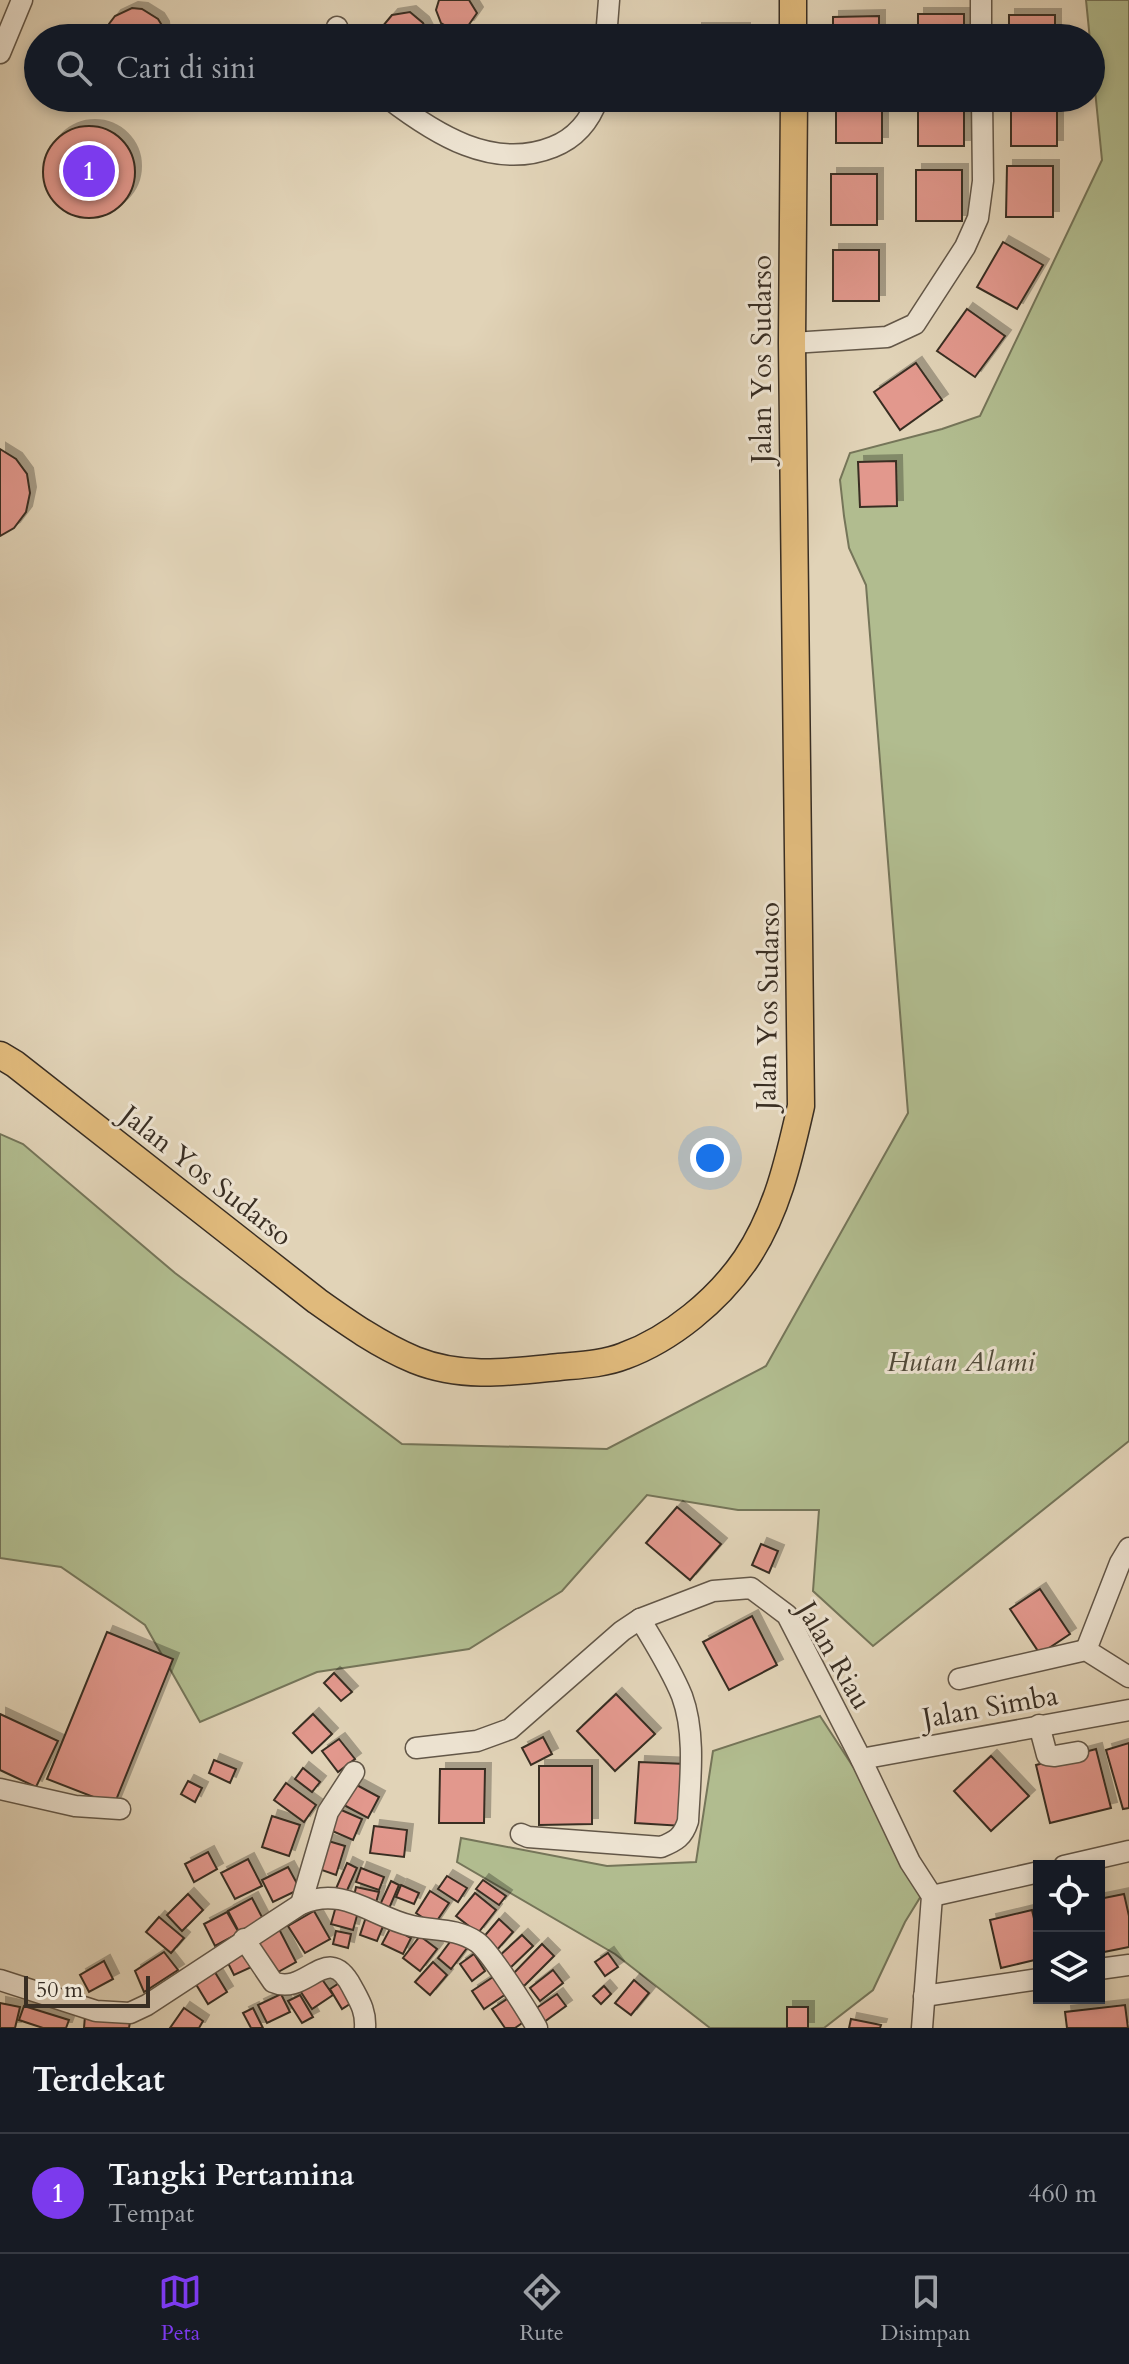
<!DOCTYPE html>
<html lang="id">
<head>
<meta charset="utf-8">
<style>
  :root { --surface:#171b24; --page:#20242c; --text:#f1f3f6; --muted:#9ea1a6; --line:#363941; --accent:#7c3aed }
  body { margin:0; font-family:Cardo,serif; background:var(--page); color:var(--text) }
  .controls { position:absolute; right:24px; bottom:24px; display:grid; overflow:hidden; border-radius:0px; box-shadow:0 4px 12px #0003 }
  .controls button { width:72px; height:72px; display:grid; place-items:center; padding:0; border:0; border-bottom:2px solid var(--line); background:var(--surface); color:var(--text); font:40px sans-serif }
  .scale { position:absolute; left:24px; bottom:20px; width:126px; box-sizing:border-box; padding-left:8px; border:4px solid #392e23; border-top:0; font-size:22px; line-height:28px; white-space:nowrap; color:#392e23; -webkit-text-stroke:6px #ece2d0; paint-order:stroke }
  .you { position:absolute; left:710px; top:1158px; width:28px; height:28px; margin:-20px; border:6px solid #fff; border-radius:50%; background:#1a73e8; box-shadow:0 0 0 12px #1a73e833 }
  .badge { display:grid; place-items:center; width:52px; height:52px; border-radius:50%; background:var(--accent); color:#fff; font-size:26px; font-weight:700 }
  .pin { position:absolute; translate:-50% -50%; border:4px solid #fff; box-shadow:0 2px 8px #0006 }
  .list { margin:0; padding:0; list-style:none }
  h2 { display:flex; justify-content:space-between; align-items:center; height:104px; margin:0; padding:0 32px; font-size:34px }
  h2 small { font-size:26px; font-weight:400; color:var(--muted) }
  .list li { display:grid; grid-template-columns:52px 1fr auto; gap:24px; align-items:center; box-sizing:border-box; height:120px; padding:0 32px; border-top:2px solid var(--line) }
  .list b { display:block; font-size:30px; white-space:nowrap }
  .list p { margin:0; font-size:26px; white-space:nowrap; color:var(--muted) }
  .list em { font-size:26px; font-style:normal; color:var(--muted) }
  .icon { flex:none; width:44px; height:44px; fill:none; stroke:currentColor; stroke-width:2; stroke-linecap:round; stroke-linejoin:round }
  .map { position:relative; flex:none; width:1129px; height:2028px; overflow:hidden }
  .search { position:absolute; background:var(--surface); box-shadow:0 4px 12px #0003; left:24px; right:24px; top:24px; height:88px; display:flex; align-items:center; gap:20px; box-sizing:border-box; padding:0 28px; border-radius:44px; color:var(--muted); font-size:30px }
  .sheet { height:224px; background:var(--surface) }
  nav { display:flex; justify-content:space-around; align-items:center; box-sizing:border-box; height:112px; border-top:2px solid var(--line); background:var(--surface); font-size:22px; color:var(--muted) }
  nav a { display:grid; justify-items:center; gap:4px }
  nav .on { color:var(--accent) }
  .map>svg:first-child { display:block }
</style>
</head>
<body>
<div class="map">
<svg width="1129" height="2028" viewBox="0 0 1129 2028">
  <defs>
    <filter id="shadow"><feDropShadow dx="6" dy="-6" stdDeviation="0" flood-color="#0004"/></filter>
  </defs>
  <rect width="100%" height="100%" fill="#e1d3b7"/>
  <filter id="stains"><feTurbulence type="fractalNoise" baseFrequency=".0025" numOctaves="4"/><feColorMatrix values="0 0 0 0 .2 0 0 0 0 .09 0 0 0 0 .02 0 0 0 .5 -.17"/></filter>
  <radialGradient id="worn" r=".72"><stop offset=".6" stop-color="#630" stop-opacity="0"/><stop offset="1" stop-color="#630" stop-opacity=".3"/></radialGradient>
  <!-- green -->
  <g fill="#b1bc8f" stroke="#757559" stroke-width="2">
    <path d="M1086,0H1129V1441L873,1646L813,1591L819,1510H738L647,1495L562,1591L469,1649L317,1672L200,1722L145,1625L61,1567L0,1558V1134L23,1144L175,1273L402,1444L607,1449L766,1366L908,1113L866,585L849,548L844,516L840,480L850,453L942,429L980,416L1102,160Z"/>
    <path d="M820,1716L929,1883L905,1922L873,1990L824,2028H710L615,1954L457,1862L461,1838L607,1866L696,1862L713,1751Z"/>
  </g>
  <!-- building -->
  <g fill="#e2988d" stroke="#392e23" stroke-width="2" filter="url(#shadow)">
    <path d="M439,0H469L477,13L468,26L453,30L441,23L436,10Z"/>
    <path d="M132,8L142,9L158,19L163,27L164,38H106L109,24L115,16Z"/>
    <path d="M410,12L423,23L430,37L390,38L382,27L392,15Z"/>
    <rect x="918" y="14" width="46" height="24"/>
    <rect x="1009" y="15" width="46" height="23"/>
    <path d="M879,16V38H833V17Z"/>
    <rect x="696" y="29" width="48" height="9"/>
    <rect x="836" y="98" width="46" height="45"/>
    <rect x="918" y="98" width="46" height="48"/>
    <rect x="1011" y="98" width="46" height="48"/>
    <circle cx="89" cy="172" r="46"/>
    <path d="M1007,166H1053V217H1006Z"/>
    <rect x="916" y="170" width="46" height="51"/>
    <rect x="831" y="174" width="46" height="51"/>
    <path d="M1003,242L1043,265L1017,309L977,287Z"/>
    <rect x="833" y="250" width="46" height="51"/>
    <path d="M967,309L1005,336L975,377L937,351Z"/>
    <path d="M916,363L942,400L900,430L874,392Z"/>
    <path d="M0,449L16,459L27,474L30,493L26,512L14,528L0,536Z"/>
    <path d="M896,461L897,506L860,507L858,462Z"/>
    <path d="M677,1507L721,1544L690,1580L646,1543Z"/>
    <path d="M761,1544L778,1551L769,1573L752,1565Z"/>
    <path d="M1040,1589L1070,1634L1040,1654L1010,1609Z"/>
    <path d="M752,1616L777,1665L729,1690L703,1642Z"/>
    <path d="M107,1632L173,1659L114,1805L47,1779Z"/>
    <path d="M334,1673L352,1692L341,1701L324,1683Z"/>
    <path d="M616,1694L655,1734L615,1771L577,1731Z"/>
    <path d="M0,1714L58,1741L36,1787L0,1770Z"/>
    <path d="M313,1714L332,1734L312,1753L293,1733Z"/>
    <path d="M543,1737L552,1754L531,1765L522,1748Z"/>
    <path d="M339,1739L355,1759L338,1772L322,1751Z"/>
    <path d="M1129,1743V1808L1123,1809L1106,1750Z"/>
    <path d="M1096,1749L1111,1808L1050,1823L1036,1765Z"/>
    <path d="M991,1756L1029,1796L991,1831L954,1791Z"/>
    <path d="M214,1760L236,1769L230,1783L209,1773Z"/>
    <path d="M639,1762L686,1764L683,1826L635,1823Z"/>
    <path d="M539,1766H592V1824L539,1825Z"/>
    <path d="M303,1768L320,1782L312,1792L295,1779Z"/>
    <path d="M440,1769H485L484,1823H439Z"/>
    <path d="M188,1781L202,1788L195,1802L181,1794Z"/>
    <path d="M286,1783L316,1805L304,1822L274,1800Z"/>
    <path d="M353,1783L379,1797L368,1818L342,1804Z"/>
    <path d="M339,1809L362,1819L353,1840L330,1830Z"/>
    <path d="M272,1816L300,1825L289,1856L262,1847Z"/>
    <path d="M374,1826L407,1830L404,1857L370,1853Z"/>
    <path d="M325,1840L345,1846L336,1875L316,1868Z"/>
    <path d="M208,1852L217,1869L194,1882L185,1864Z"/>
    <path d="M248,1859L262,1886L235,1899L221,1873Z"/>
    <path d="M347,1863L357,1868L345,1895L335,1891Z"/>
    <path d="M288,1867L300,1889L273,1902L262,1880Z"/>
    <path d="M361,1868L384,1877L379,1890L356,1882Z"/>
    <path d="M447,1876L467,1888L458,1902L438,1889Z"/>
    <path d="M483,1880L506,1896L499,1905L476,1889Z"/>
    <path d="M391,1881L399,1885L388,1911L379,1907Z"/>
    <path d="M401,1885L419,1893L414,1904L396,1897Z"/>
    <path d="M356,1887L379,1892L375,1906L353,1901Z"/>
    <path d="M430,1891L449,1903L434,1925L416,1913Z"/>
    <path d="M475,1893L496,1910L478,1933L456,1916Z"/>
    <path d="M188,1894L203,1910L182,1931L167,1915Z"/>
    <path d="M1124,1894L1129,1916V1947L1099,1953V1899Z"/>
    <path d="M252,1898L263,1919L239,1932L228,1911Z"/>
    <path d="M336,1906L358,1912L353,1930L331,1924Z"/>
    <path d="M1032,1910L1039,1940V1959L1001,1968L990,1920Z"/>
    <path d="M314,1911L330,1939L305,1953L288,1926Z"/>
    <path d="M227,1912L239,1933L215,1946L204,1924Z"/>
    <path d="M159,1917L184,1938L171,1953L146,1932Z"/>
    <path d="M366,1917L384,1924L377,1941L360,1935Z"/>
    <path d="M499,1919L513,1932L496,1951L482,1939Z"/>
    <path d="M391,1927L411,1938L403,1954L382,1944Z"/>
    <path d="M279,1929L296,1962L271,1976L253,1942Z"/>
    <path d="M336,1931L351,1934L348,1948L333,1944Z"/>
    <path d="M522,1935L533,1946L508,1970L497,1958Z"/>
    <path d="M420,1936L437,1949L420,1971L403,1958Z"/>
    <path d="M453,1938L467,1948L451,1969L438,1958Z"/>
    <path d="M542,1944L554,1956L524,1986L512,1975Z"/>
    <path d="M247,1947L256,1965L234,1975L225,1957Z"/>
    <path d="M164,1952L178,1970L144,1992L135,1971Z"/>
    <path d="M608,1953L618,1967L605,1976L595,1962Z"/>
    <path d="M474,1954L485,1971L472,1981L460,1964Z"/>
    <path d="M104,1961L113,1979L89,1992L80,1975Z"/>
    <path d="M433,1962L447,1975L430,1995L415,1982Z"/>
    <path d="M213,1969L227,1992L208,2004L194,1981Z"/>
    <path d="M553,1970L563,1983L540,2001L530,1988Z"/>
    <path d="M319,1975L333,1995L312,2009L299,1989Z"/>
    <path d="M493,1977L506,1994L484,2009L472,1991Z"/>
    <path d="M344,1980L356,2000L342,2009L330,1989Z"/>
    <path d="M634,1980L649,1993L631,2015L615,2003Z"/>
    <path d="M604,1986L611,1994L601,2004L593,1996Z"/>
    <path d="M281,1994L290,2012L267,2023L258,2005Z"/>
    <path d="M557,1994L566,2006L544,2022L535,2009Z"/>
    <path d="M300,1995L313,2017L302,2023L288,2001Z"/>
    <path d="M510,1997L525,2021L515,2028H505L492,2009Z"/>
    <path d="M0,2003L20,2007L15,2028H0Z"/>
    <path d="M1125,2005L1128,2028H1067L1065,2012Z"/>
    <path d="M24,2006L69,2020L66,2028H43L19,2020Z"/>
    <rect x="787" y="2007" width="21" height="21"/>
    <path d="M184,2008L203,2021L199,2028H170Z"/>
    <path d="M253,2008L263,2028H251L243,2013Z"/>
    <path d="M85,2016L130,2022L129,2028H84Z"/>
    <path d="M851,2019L881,2025L880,2028H849Z"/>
  </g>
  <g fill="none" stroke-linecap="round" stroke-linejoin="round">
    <defs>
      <g id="minor">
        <path d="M981,0V38"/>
        <path d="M337,27L342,38"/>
        <path d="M606,38L609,0"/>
        <path d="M0,53L22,0"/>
        <path d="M388,98C435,134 493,171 553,147C576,138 590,121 598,98"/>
        <path d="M792,343L887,337L915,324L965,247L978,218L983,181L982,98"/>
        <path d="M1086,1650L1120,1563L1129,1548"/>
        <path d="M959,1679L1086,1650L1129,1677"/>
        <path d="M1039,1725L1047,1755L1055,1756L1078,1752"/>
        <path d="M416,1748L477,1741L510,1729L622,1631L640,1619L713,1591L751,1588L787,1615L861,1759L910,1862L932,1896L922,2028"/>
        <path d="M861,1759L1129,1710"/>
        <path d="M0,1789L75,1806L120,1809"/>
        <path d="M521,1834L528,1837L661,1847C676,1841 683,1837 688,1821C690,1781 696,1734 682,1696C671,1669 655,1644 640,1619"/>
        <path d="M1064,1866L1129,1851"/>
        <path d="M932,1896L1039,1872"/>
        <path d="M301,1904L328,1812L354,1772"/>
        <path d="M244,1939L273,1982C307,1997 327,1939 352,1987C360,2002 366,2011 365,2028"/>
        <path d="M1099,1969L1129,1965"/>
        <path d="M0,1980L96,2011L130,2013L147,2005L301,1904C344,1885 372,1917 412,1926C436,1931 456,1928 477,1942C489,1950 529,2013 537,2028"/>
        <path d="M924,1996L1039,1979"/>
      </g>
      <g id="major">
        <path d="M793,0V38"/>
        <path d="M0,1055L15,1064L317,1301C348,1323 379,1345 415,1360C462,1379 510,1372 559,1367C580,1365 604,1364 624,1356C671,1339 718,1300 746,1259C777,1213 789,1159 801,1106L792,343L794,98"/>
      </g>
    </defs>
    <!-- minor casing -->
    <use href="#minor" stroke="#635748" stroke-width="23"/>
    <!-- major casing -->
    <use href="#major" stroke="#392e23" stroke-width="29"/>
    <!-- minor -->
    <use href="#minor" stroke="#ece2d0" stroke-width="20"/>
    <!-- major -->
    <use href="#major" stroke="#e0ba7c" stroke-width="26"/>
  </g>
  <g text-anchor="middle" stroke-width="6" stroke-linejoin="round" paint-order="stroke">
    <!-- street labels -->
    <g font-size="28" fill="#392e23" stroke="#ece2d0">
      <text transform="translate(761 359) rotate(-90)" y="10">Jalan Yos Sudarso</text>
      <text transform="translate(767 1006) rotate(-89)" y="10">Jalan Yos Sudarso</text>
      <text transform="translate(207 1175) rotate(38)" y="10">Jalan Yos Sudarso</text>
      <text transform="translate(835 1655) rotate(60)" y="10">Jalan Riau</text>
      <text transform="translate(990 1706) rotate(-10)" y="10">Jalan Simba</text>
    </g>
    <!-- park labels -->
    <g font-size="28" font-style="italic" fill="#514a39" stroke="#ece2d0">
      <text x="961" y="1371">Hutan Alami</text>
    </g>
  </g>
  <rect width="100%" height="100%" filter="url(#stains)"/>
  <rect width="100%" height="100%" fill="url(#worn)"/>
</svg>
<div class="controls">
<button><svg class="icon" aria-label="locate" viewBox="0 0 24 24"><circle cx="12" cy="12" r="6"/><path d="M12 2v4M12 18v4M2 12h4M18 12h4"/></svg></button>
<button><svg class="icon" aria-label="layers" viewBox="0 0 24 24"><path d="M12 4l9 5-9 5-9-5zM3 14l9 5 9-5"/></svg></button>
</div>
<div class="scale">50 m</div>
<div class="you"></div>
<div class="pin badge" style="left:89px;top:171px">1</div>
<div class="search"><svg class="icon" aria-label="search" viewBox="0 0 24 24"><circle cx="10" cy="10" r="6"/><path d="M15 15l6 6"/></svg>Cari di sini</div>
</div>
<section class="sheet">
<h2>Terdekat<small></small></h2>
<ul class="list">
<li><span class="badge">1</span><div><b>Tangki Pertamina</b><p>Tempat</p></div><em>460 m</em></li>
</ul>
</section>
<nav>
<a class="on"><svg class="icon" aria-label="map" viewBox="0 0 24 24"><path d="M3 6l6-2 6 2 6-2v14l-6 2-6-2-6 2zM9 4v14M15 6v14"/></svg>Peta</a>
<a><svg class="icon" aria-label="directions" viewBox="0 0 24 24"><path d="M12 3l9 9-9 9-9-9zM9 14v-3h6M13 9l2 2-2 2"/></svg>Rute</a>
<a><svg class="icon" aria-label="saved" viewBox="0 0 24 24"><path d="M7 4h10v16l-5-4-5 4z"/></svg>Disimpan</a>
</nav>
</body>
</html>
